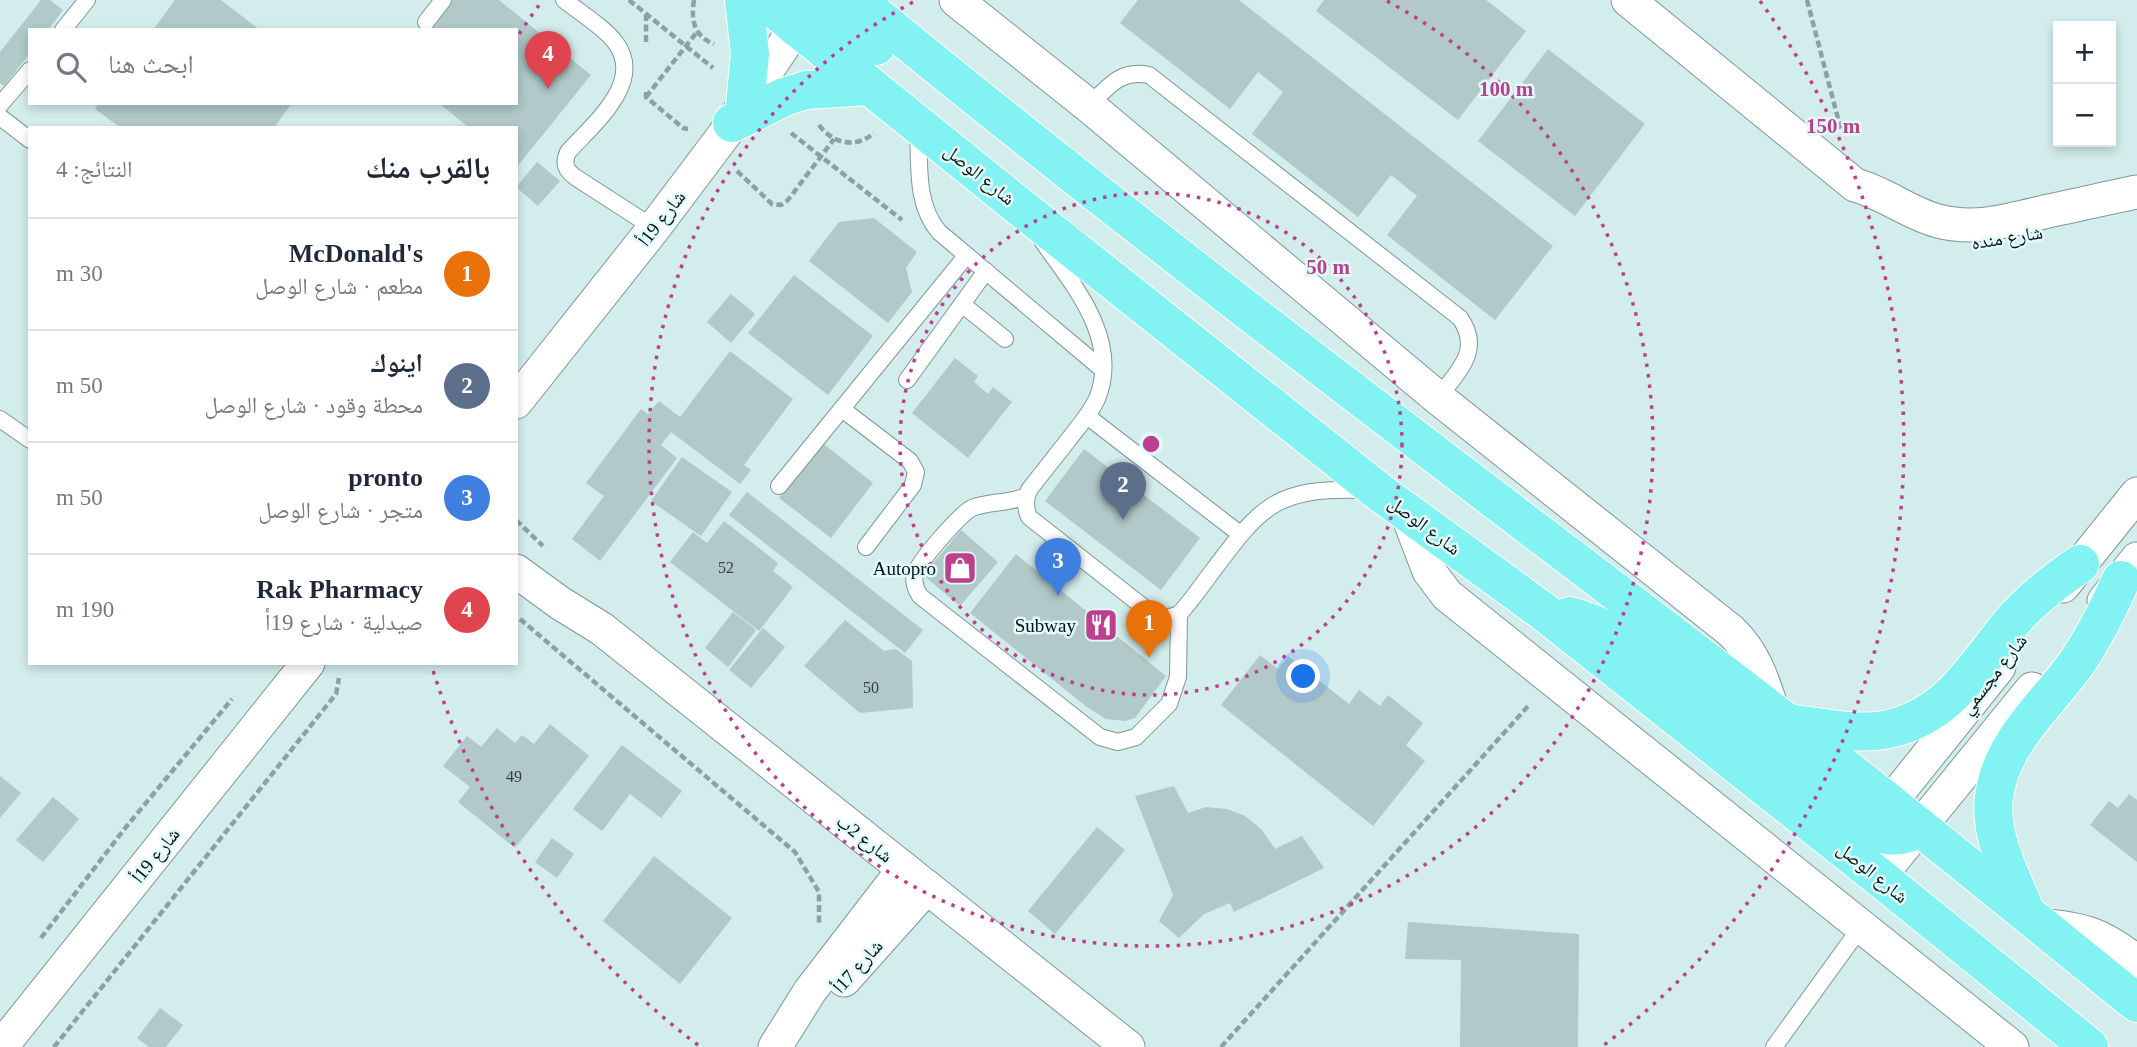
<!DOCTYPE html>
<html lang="ar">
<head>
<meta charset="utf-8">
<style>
  :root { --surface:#fff; --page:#f6f6f7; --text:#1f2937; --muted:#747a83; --line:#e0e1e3; --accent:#111827 }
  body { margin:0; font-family:"Times New Roman","Noto Naskh Arabic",serif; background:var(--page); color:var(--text); direction:rtl }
  .controls { position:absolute; right:21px; top:21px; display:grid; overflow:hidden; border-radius:0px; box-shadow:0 4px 10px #0003 }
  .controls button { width:63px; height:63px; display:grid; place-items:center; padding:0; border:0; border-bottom:2px solid var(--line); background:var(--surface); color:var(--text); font:35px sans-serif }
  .you { position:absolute; left:1304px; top:677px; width:24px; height:24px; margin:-18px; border:5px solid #fff; border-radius:50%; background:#1a73e8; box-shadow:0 0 0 10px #1a73e833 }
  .badge { display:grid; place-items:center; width:46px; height:46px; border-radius:50%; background:var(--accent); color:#fff; font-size:23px; font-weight:700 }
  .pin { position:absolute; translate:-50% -58px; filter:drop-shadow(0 2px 4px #0008) }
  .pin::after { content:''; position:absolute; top:37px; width:24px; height:21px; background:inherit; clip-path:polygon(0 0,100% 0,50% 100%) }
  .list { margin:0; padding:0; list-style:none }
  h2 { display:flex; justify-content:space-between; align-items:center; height:91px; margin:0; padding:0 28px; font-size:30px }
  h2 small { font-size:23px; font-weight:400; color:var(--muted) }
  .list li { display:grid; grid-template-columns:46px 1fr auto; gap:21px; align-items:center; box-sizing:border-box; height:112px; padding:0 28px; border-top:2px solid var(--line) }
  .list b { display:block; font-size:26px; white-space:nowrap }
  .list p { margin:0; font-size:23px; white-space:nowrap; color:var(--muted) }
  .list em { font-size:23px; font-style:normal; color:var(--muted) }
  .icon { flex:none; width:38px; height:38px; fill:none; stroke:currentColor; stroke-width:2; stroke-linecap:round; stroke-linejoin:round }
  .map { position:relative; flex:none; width:2137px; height:1047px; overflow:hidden; direction:ltr }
  .search { position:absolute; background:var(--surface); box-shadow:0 4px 10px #0003; left:28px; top:28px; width:490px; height:77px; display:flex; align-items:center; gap:18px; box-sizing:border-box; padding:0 24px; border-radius:0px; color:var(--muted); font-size:26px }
  .panel { position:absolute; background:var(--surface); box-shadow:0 4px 10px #0003; left:28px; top:126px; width:490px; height:539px; border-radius:0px; direction:rtl }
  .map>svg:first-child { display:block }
</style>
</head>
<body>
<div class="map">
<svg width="2137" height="1047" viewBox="0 0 2137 1047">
  <rect width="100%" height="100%" fill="#d3edec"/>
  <!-- building -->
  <g fill="#b1c9c9">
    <path d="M41,0H50L63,10L48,30H30V53L4,86L0,83V52Z"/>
    <path d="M175,0H221L260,30H153Z"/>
    <path d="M451,0H499L591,75L516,168V128H469L439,103H516V30H427Z"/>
    <path d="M1138,0H1239L1553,246L1495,320L1387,235L1417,196L1391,175L1358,217L1252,134L1283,92L1258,72L1230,109L1120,23Z"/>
    <path d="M1324,0H1486L1526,31L1458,120L1316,11Z"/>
    <path d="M1548,49L1645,124L1575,216L1478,141Z"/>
    <path d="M99,103H292L274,128H121L95,109Z"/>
    <path d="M537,162L560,181L538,206L516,187Z"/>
    <path d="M874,218L917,252L906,268L912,292L888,323L809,261L839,222Z"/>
    <path d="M794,275L873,336L828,395L748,333Z"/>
    <path d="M731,294L755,314L731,343L707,322Z"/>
    <path d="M730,351L793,399L744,465L751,470L740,484L671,432L661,445L677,458L600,561L572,539L604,496L586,483L641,409L648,414L659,401L680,417Z"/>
    <path d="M955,358L978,376L974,382L988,394L993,387L1012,402L968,458L912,413Z"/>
    <path d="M821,442L873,483L831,538L779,498Z"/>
    <path d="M1084,449L1200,538L1161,590L1045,501Z"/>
    <path d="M682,457L732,492L701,536L651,501Z"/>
    <path d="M747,492L923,630L905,653L729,515Z"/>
    <path d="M724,521L778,563L773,571L793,587L759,631L670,562L693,532L707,543Z"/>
    <path d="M961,530L998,562L960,606L923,575Z"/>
    <path d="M1016,554L1166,676L1135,718L1125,721L1106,719L1087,707L970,613Z"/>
    <path d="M733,612L756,630L728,667L705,648Z"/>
    <path d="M845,620L884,651L896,649L912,661L913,708L860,713L804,666Z"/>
    <path d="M763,628L785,647L751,688L729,670Z"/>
    <path d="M1260,655L1278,669L1288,656L1349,704L1359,690L1380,706L1388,695L1423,723L1406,745L1425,761L1373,826L1221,705Z"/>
    <path d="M550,724L589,756L515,848L458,802L470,787L443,766L467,736L481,747L497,728L515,743L522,735L534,744Z"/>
    <path d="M622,745L682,791L661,818L630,794L602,831L573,809Z"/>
    <path d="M0,776L21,793L0,818Z"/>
    <path d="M1174,786L1188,813L1206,807L1227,809L1245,816L1262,830L1275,849L1302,836L1324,868L1234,912L1230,903L1204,914L1179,938L1159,921L1173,895L1135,796Z"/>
    <path d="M2129,794L2137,800V862L2090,825L2109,801L2118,808Z"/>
    <path d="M53,797L79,819L43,862L16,840Z"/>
    <path d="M1097,827L1125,850L1055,934L1028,911Z"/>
    <path d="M552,838L574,854L557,878L535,862Z"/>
    <path d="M654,856L732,918L680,984L603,921Z"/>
    <path d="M1408,922L1579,934L1578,1047H1460L1461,960L1405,959Z"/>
    <path d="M160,1008L183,1025L166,1047H149L137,1038Z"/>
  </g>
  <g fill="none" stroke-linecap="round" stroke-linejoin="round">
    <defs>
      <g id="service">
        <path d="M564,0C578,11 605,28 615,42C646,82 593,124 568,152C563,163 565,170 575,177L654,228"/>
        <path d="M426,22L443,0"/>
        <path d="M63,30L87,0"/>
        <path d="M0,105L30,70"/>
        <path d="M1089,106C1108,87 1120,69 1149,75L1460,318C1483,351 1457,372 1438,398"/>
        <path d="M0,117L30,140"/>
        <path d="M918,130C920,164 915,204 939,232L1102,369"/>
        <path d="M1043,242C1074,286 1121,340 1097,399C1090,414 1079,426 1069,439C1056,456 1042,473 1029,490C1025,500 1025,507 1029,517L1151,613C1161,618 1168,619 1179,614C1190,603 1199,589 1209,576C1261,506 1274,487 1365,490"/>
        <path d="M962,304L1005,339"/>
        <path d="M907,380L986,271"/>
        <path d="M842,409L910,461L916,472L913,485L866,547"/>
        <path d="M1087,416L1240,534"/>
        <path d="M0,419L30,440"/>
        <path d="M779,486L966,256"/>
        <path d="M1026,496C1009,504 989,501 972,508C960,514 923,557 917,570C912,578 915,588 920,596L1100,737L1118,742L1136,737L1169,704L1178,677L1179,614"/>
        <path d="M1774,1047L1861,927"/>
      </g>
      <g id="minor">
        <path d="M956,0L1089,106L1438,398L1731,631C1755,654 1763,681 1773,712"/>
        <path d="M1628,0L1855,185C1885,193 1908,213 1938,221C1976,231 2011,220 2048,211C2078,205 2107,198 2137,192"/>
        <path d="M516,402L654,228L724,135L796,27"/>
        <path d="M1406,511L1429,571L1447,595L2012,1047"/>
        <path d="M516,571L560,603L602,629L1128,1047"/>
        <path d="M2063,586L2137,494"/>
        <path d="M2104,601L2137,559"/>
        <path d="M1873,824L1999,667"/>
        <path d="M1879,877L2032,689"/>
        <path d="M2039,925C2084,929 2101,934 2137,962"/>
        <path d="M844,980L927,887"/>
        <path d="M1,1047L308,663"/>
        <path d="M775,1047L810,991L904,869"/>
      </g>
      <g id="primary">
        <path d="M744,0L750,54L745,105"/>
        <path d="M763,0L1015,203L1378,491L1544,612L1879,877L2089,1047"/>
        <path d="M857,0C1160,250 1475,483 1786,722C1905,813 2020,909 2137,1003"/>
        <path d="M796,27L813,7L823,6L876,46"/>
        <path d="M732,123L784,97L806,90L870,86"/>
        <path d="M1570,616C1600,624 1623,638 1647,659L1869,829C1887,838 1902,838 1920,828"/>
        <path d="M1788,723C1820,727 1857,736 1889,729C1950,715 1974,667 2011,623C2031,599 2055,581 2080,564"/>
        <path d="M2025,911C2011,876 1989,836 1994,797C2001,741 2048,704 2078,661C2095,635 2109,608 2121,580"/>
      </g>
    </defs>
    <!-- service casing -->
    <use href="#service" stroke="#7f9797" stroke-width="18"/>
    <!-- minor casing -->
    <use href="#minor" stroke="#7f9797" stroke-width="35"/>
    <!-- primary casing -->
    <use href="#primary" stroke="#fff" stroke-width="40"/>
    <!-- path -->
    <g stroke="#8da1a1" stroke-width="4.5" stroke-dasharray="7 3.5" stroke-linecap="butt">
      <path d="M629,0L713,68"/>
      <path d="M694,0C691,19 693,36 714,44"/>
      <path d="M1807,0L1841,130"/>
      <path d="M646,14V45"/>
      <path d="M646,92V97L683,128L688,129"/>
      <path d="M646,97L697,32"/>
      <path d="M819,125C833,144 856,149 874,133"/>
      <path d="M791,133L902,220"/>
      <path d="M737,171L772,204L781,205L788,200L834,139"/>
      <path d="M516,520L543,546"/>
      <path d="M520,619L795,852L819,892V924"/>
      <path d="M41,938L126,827L232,699"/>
      <path d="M54,1047L336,694L339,678"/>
      <path d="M1221,1047L1530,704"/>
    </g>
    <!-- service -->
    <use href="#service" stroke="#fff" stroke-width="16"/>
    <!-- minor -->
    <use href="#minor" stroke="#fff" stroke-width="33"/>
    <!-- primary -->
    <use href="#primary" stroke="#82f2f3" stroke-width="38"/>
  </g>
  <!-- distance rings -->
  <g fill="none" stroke="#bd3f8e" stroke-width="3.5" stroke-dasharray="3.5 7">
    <circle cx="1151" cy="444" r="251"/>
    <path d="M1387 1A502 502 0 1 1 915 1"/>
    <path d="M698 1045A753 753 0 0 1 431 664M519 34A753 753 0 0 1 542 1M1760 1A753 753 0 0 1 1604 1045"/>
  </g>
  <!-- icons -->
  <defs>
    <symbol id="shop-square" viewBox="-11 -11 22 22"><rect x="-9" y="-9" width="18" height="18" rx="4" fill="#bd3f8e" stroke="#e1fafa"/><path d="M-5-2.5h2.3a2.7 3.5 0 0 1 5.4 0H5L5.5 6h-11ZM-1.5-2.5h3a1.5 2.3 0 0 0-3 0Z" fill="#fff"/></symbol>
    <symbol id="restaurant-square" viewBox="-11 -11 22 22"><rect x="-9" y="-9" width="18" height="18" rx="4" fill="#bd3f8e" stroke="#e1fafa"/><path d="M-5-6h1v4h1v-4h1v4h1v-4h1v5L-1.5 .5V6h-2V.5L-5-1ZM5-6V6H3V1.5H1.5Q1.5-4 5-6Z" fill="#fff"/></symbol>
  </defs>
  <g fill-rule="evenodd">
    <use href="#shop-square" x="941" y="549" width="38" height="38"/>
    <use href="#restaurant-square" x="1082" y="606" width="38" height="38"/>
  </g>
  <g text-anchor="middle" stroke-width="5" stroke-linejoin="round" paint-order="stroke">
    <!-- number labels -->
    <g font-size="16" fill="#323f3f">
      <text x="726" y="573">52</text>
      <text x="871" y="693">50</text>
      <text x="514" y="782">49</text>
    </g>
    <!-- street labels -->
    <g font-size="19" fill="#081111" stroke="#e1fafa">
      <text transform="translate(980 174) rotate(39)" y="7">شارع الوصل</text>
      <text transform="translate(661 218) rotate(-52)" y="7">شارع 19أ</text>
      <text transform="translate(2007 237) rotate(-9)" y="7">شارع منده</text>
      <text transform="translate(1425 525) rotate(37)" y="7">شارع الوصل</text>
      <text transform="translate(1993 674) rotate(-52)" y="7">شارع مجسمي</text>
      <text transform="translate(865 838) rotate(38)" y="7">شارع 2ب</text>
      <text transform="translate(155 855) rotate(-51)" y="7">شارع 19أ</text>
      <text transform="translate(1873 872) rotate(39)" y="7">شارع الوصل</text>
      <text transform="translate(857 966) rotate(-48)" y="7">شارع 17أ</text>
    </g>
    <!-- poi labels -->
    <g font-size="19" fill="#081111" stroke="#e1fafa" text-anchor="end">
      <text x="936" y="575">Autopro</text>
      <text x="1076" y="632">Subway</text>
    </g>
  </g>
  <circle cx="1151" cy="444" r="10" fill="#bd3f8e" stroke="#e1fafa" stroke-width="3.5"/>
  <g font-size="21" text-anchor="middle" font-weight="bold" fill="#bd3f8e" stroke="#e1fafa" stroke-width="5" stroke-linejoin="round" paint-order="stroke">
    <text x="1506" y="96">100 m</text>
    <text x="1833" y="133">150 m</text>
    <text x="1328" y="274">50 m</text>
  </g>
</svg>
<div class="controls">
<button>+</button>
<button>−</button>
</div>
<div class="you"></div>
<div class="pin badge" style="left:1149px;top:658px;background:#e8710a">1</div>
<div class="pin badge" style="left:1123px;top:520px;background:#5c6f8a">2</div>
<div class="pin badge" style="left:1058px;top:596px;background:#3f7fe0">3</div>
<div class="pin badge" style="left:548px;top:89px;background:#e0444e">4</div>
<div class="search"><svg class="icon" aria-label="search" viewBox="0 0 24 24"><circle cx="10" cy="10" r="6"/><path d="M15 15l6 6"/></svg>ابحث هنا</div>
<section class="panel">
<h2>بالقرب منك<small>النتائج: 4</small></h2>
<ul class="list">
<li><span class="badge" style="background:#e8710a">1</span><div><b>McDonald's</b><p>مطعم · شارع الوصل</p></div><em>30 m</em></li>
<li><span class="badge" style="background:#5c6f8a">2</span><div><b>اينوك</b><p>محطة وقود · شارع الوصل</p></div><em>50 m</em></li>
<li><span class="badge" style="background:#3f7fe0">3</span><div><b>pronto</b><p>متجر · شارع الوصل</p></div><em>50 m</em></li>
<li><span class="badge" style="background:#e0444e">4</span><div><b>Rak Pharmacy</b><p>صيدلية · شارع 19أ</p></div><em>190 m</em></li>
</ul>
</section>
</div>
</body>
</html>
